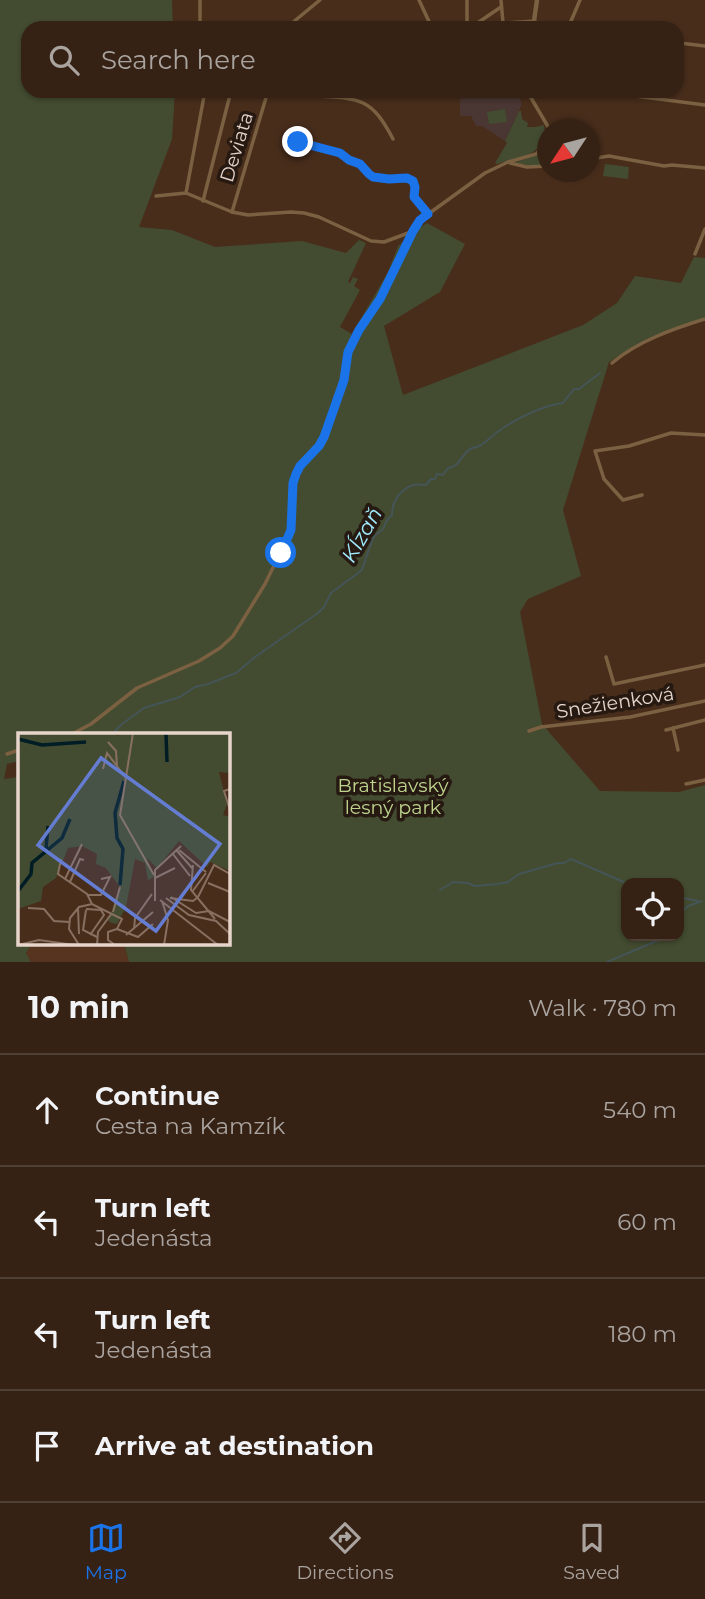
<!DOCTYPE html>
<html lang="en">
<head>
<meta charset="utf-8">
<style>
  :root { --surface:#362214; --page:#3d2a1d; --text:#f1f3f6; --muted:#aaa4a0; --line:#503f34; --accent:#1a73e8 }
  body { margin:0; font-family:Montserrat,sans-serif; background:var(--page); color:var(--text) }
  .controls { position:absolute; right:21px; bottom:21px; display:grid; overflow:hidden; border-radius:14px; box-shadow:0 2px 5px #0004 }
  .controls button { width:63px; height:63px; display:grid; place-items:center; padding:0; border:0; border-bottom:2px solid var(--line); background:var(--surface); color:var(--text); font:35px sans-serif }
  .compass { position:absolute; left:537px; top:119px; width:63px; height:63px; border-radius:50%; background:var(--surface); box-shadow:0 2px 5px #0004; rotate:234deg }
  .stop { position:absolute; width:21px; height:21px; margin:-16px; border:5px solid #1a73e8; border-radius:50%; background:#fff }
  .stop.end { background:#1a73e8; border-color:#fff; box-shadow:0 2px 7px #0008 }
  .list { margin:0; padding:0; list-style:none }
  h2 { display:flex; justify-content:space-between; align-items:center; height:91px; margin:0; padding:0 28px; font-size:30px }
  h2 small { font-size:23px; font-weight:400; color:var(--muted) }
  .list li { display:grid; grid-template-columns:46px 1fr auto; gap:21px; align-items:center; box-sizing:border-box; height:112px; padding:0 28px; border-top:2px solid var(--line) }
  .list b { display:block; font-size:26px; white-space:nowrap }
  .list p { margin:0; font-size:23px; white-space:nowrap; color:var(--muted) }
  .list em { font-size:23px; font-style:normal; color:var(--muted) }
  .icon { flex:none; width:38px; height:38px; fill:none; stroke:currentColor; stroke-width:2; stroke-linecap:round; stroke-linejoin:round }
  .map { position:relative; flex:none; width:705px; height:962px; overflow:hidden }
  .search { position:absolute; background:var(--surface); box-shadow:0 2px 5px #0004; left:21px; right:21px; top:21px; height:77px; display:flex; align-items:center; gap:18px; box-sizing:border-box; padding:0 24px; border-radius:21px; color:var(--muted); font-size:26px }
  .sheet { height:539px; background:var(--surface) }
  nav { display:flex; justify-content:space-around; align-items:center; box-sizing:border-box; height:98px; border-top:2px solid var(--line); background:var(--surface); font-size:19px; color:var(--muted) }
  nav a { display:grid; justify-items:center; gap:4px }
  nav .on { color:var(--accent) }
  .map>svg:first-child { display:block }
</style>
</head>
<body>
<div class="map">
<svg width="705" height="962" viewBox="0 0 705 962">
  <rect width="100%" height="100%" fill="#482d1b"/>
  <!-- built -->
  <path fill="#56341f" d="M32,943H124L129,962H31L26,953Z"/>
  <!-- education -->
  <path fill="#4a3632" d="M471,91H517L522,104L505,141L482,126H476L471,116H460V98L464,99Z"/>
  <!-- green -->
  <g fill="#434c30" fill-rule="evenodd">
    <path d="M0,0H172L173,28H28V91H175L172,139L139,227L172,230L215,247L302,241L346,253L359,240L366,243L348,282L350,283L353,277L358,279L354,286L360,290L340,327L352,334L388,272L398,246L413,232L427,223L465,244L440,292L384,326L403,395L583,325L617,303L635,276L681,283L694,257L705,258V318L645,341L609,362L563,510L581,576L528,599L520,612L542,724L600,791L679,792L705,785V962H129L124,943H228V734H19V761L7,764L4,779L18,777L17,780H19V943H32L26,953L31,962H0ZM626,883H679V936H626Z"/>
    <path d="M505,109L507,122L489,124L487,112Z"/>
    <path d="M519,111H521L522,119L528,123L527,127H536L544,125C550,155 518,157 497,164L495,163L507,143L505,141Z"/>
    <path d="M547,145V165L535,166L513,163L538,155Z"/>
    <path d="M605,164L629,167L628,179L603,176Z"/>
  </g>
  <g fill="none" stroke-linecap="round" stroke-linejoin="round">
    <!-- stream -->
    <g stroke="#455457" stroke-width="2">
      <path d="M112,734L122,724L144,708L180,697L195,687L208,684L236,673L255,657L318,613L324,607L331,593L362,570C363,566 372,540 374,537C376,534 381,531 383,529C387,522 385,520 392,515C392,501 400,490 413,485C417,484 422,485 426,485L431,479H435L437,474L443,475L448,468C461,467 461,453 472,448C473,447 475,448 477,447C485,444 491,436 499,431C515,419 544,405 563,403L574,389H579L600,373"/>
      <path d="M440,890L453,882L468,883L475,886L498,884L508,882L519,874L558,863H564L571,859L626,883"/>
      <path d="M679,897L698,901"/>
      <path d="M679,914L688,906L702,901"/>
      <path d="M607,962L659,940L662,936"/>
    </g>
    <!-- minor -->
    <g stroke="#7b6141" stroke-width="3.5">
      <path d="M419,0L432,28"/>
      <path d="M501,0L503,23L502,28"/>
      <path d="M503,23L535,21"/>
      <path d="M200,28V0"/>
      <path d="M286,28L320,0"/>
      <path d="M467,28V0"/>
      <path d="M470,28L501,7"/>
      <path d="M568,28L580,0"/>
      <path d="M680,43L705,46"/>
      <path d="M284,91C295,95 306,96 317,96C361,98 372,99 393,139"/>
      <path d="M527,91L550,130"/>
      <path d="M612,93L705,105"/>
      <path d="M298,142L340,153L349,160L360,164L369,174L373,177L389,179L405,178L411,179L415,187L413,197L428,214"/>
      <path d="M590,159L609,156L664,166L672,165L705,168"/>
      <path d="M510,163L527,167L548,166"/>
      <path d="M186,193L205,91"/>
      <path d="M156,196L186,193L232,212L248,215L291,212L304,213L319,217L371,241L384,242L411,232"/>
      <path d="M203,201L231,91"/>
      <path d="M232,212L268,91"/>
      <path d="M695,254L705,229"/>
      <path d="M612,363C638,341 673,329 705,319"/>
      <path d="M642,495L623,500L604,479L595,451L629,446L671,433L705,435"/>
      <path d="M606,657L614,684L705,665"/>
      <path d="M673,728L678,750"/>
      <path d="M666,730L705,720"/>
      <path d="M529,731L541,727L630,717L705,701"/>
      <path d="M72,734L91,724L137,688L199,661L220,648L233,636L265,584L285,543L291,530L293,483L296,474L300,466L319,446L324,437L344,380L348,352L360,330L380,299L413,231L420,220L485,173L508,162L536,154L541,149L546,141L548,133"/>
      <path d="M7,754L19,750"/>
      <path d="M686,784L705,780"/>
    </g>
    <!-- tertiary -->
    <path stroke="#7b6141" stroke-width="4.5" d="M533,28L537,0"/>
  </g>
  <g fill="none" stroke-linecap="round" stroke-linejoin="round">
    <!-- route -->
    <path stroke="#1a73e8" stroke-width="9" d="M281,553L291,530L293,483L296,474L300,466L319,446L324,437L344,380L348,352L359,330L380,299L413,231L420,220L428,214L414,197L415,187L413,181L407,178L389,179L373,177L369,174L360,164L349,160L340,153L298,142"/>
  </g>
  <g text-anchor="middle" stroke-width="7" stroke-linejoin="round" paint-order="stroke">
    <!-- street labels -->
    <g font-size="19" fill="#e7d5cb" stroke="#251911">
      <text transform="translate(236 147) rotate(-73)" y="7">Deviata</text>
      <text transform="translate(615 702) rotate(-9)" y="7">Snežienková</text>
    </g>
    <!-- park labels -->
    <g font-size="19" fill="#bed48d" stroke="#251911">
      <text x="393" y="792">Bratislavský<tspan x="393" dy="22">lesný park</tspan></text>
    </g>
    <!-- water labels -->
    <g font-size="21" font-style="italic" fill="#a0eafe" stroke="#251911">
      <text transform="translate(362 535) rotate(-60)" y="7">Kĺzaň</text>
    </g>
  </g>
  <!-- overview -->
  <g transform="translate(18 733)">
    <rect width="212" height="212" fill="#482d1b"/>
    <path d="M0,0H97L101,4L100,0H212V40L201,39L209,71L205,82L212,84V138L192,129L189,134L161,108L139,135L129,125L136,144L130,147L127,130L117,126L108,174L99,191L94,190L90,188L102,154L88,135L78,131L79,121L64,113L50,115L38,145L25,154L23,168L0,176Z" fill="#434c30"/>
    <path fill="none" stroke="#001d25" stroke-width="3.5" d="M148,0L149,29M0,6L24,12L68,9M28,116L30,93M102,152L105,116L99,105L97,80L106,48M0,158L13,141L14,130L44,105L52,86"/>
    <path fill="none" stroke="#887061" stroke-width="2" d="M115,0L102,82L136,142M90,9L98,18L99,33M85,36L89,20L108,45M212,56L206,58L212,77M161,117L188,139M159,118L175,136M155,121L172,143M43,126L40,141L69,161L74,171M175,132L173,157L197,186M137,145L157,135M47,146L64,111M52,149L62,126L66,127M190,150L212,159M174,159L188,140M70,162H83L92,144L83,146M153,164L178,180L191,178L212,189M180,164L196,132L212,141M148,165L171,182L198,188L212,201M152,165L175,168L180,164M142,167L200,212M137,168V137L163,113M144,168L150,187L146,212M10,175L26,176L36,188L51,189M60,175L61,201M68,176L83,177L86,182L72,202M68,177L65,197L79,204M95,179L102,154M99,196L120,204L135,191M116,196L117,185L134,161M108,202L135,179M0,212L21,207L56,212M61,212L51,196L52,185L61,174L74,171L104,186L99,196L90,199V207L97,212M79,212L80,199L94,180"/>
    <path fill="#647dd3" fill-opacity="0.15" stroke="#647dd3" stroke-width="3.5" d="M83,25L202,111L138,198L20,112Z"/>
    <rect width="212" height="212" fill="none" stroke="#e7d5cb" stroke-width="3.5"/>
  </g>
</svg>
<div class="controls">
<button><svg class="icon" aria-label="locate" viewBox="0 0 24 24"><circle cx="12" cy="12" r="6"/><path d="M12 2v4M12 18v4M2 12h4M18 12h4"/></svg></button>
</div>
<svg class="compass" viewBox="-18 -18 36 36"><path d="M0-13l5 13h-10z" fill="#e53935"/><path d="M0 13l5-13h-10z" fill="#aaa4a0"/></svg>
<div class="stop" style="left:281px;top:553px"></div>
<div class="stop end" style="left:298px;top:142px"></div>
<div class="search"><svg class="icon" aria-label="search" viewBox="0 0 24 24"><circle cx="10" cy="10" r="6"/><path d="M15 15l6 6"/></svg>Search here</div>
</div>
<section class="sheet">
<h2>10 min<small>Walk · 780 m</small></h2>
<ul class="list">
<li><svg class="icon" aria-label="ahead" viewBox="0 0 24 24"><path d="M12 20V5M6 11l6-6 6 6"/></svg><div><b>Continue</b><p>Cesta na Kamzík</p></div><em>540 m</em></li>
<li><svg class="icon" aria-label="left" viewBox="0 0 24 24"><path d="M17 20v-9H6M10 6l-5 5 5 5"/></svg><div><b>Turn left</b><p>Jedenásta</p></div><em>60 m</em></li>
<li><svg class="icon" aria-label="left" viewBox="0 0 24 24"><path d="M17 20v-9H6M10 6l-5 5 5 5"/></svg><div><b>Turn left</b><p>Jedenásta</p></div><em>180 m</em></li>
<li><svg class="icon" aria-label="arrive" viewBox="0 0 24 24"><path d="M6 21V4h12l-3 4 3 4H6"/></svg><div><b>Arrive at destination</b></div></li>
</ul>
</section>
<nav>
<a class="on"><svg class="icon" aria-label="map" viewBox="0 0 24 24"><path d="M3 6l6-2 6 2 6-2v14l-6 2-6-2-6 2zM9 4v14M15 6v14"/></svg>Map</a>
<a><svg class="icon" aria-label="directions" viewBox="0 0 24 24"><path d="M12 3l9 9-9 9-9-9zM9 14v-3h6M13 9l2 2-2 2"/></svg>Directions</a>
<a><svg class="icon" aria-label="saved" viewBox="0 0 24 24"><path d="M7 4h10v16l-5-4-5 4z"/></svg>Saved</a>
</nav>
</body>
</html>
